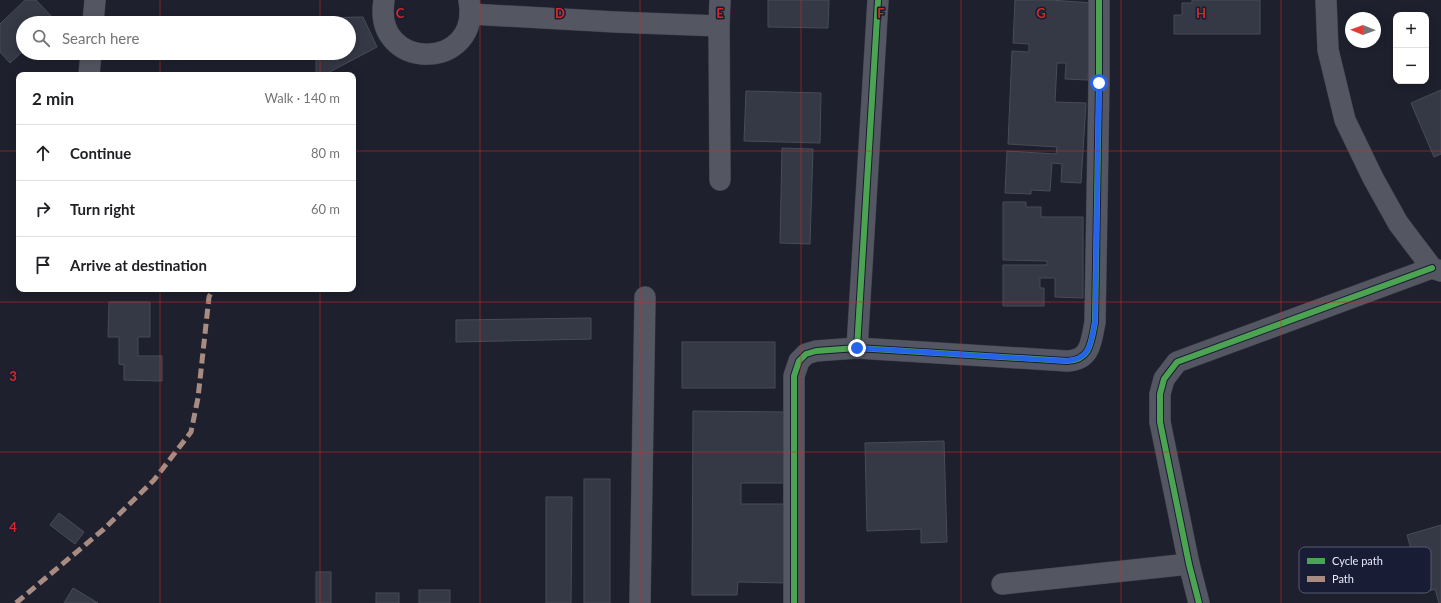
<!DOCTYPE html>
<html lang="en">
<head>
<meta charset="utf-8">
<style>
  :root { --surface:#fff; --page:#f2f2f2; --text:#202124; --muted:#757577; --line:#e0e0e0 }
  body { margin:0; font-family:Lato,sans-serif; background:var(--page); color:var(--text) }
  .controls { position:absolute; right:12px; top:12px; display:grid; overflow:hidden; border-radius:8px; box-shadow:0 2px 10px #0003 }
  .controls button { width:36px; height:36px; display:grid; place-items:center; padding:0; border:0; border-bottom:1px solid var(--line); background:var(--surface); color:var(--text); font:20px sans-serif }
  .compass { position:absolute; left:1345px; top:12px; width:36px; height:36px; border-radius:50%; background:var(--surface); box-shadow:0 2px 10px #0003; rotate:271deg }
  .stop { position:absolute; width:12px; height:12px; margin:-9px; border:3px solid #2563eb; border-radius:50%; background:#fff }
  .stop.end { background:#2563eb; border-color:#fff; box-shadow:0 1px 4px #0008 }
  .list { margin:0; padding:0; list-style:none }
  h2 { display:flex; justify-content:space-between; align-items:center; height:52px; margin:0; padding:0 16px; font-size:17px }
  h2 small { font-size:13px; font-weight:400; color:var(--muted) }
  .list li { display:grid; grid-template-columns:26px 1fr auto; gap:12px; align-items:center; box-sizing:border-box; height:56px; padding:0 16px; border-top:1px solid var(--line) }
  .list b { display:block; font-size:15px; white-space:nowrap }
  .list em { font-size:13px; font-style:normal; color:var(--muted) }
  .icon { flex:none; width:22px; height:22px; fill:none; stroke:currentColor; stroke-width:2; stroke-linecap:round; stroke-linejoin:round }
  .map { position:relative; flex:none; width:1441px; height:603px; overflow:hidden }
  .search { position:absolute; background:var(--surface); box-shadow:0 2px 10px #0003; left:16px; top:16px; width:340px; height:44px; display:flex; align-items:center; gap:10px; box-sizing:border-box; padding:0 14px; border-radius:22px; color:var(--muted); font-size:15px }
  .panel { position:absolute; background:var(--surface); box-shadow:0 2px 10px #0003; left:16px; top:72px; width:340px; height:220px; border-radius:8px }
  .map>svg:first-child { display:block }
</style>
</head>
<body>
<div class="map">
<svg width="1441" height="603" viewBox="0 0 1441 603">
  <rect width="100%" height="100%" fill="#1e202e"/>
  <!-- building -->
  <g fill="#353845" stroke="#494b56">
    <path d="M25,0H36L55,20L52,23H23V51L10,63L0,52V24Z"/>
    <path d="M768,0H829L828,28L768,27Z"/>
    <path d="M1015,0H1051L1092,3L1088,80L1065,79L1066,63H1057L1055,102L1086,103L1081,183L1061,182L1062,164L1052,163L1050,191L1031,190V194L1005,193L1007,151L1056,154L1057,147L1008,144L1012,51L1029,52V44L1013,43Z"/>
    <path d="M1192,0H1260V34H1174V15H1182V3H1192Z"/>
    <path d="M363,17L377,47L324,75H316V53H349V23H315V18Z"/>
    <path d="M1441,90V154L1434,157L1411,103Z"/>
    <path d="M746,91L821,93L820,143L744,141Z"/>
    <path d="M782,148L813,149L810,244L780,243Z"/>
    <path d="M1003,202H1026V207H1041V217H1083V298L1055,297V278H1040V288H1044V306H1003V265H1047V261L1003,260Z"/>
    <path d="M109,302H150V337H138V356H162V381L124,380V365L119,364V337H108Z"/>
    <path d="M591,318V339L456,342V320Z"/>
    <rect x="682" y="342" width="93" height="46"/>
    <path d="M693,411L785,412V483H741V504H785V583L738,582L737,595H692Z"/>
    <path d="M944,441L947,542L921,543V529L867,531L865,443Z"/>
    <rect x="584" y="479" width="26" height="124"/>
    <path d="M546,497H572L571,603H546Z"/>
    <path d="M59,513L84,532L75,544L50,525Z"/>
    <path d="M1441,525V603H1439L1435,589L1423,593L1407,535Z"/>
    <rect x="316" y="572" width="15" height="31"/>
    <path d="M73,588L98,603H64Z"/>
    <rect x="419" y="590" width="31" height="13"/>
    <rect x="376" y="593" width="23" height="10"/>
  </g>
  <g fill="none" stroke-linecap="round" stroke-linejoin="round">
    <defs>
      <g id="minor">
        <path d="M384,0C372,73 482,71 469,1"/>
        <path d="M720,0L719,26L720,180"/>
        <path d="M1326,0L1328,50L1345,120L1373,178L1398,223L1432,268L1441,271"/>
        <path d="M470,14L615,22L719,26"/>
        <path d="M93,23L95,0"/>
        <path d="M89,75L91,53"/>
        <path d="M857,348L878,0"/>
        <path d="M1002,584L1189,564"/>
        <path d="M640,603L645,297"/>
        <path d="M794,603V376L799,361L806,354L816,351L857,348L1067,361C1091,360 1091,342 1095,322L1099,83V0"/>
        <path d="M1199,603L1189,564L1160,422V394L1164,379L1177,362L1432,268"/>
      </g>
    </defs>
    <!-- minor casing -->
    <use href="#minor" stroke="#3a3c48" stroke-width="22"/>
    <!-- minor -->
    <use href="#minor" stroke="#545762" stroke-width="21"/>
    <!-- quiet -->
    <path stroke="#a88b81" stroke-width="5" stroke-dasharray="10 5" stroke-linecap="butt" d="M16,603L104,529L154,480L191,432L198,398L209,297L213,289"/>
    <defs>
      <g id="cycleway">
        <path d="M857,348L878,0"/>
        <path d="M794,603V376L799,361L806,354L816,351L857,348L1067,361C1091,360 1091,342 1095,322L1099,83V0"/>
        <path d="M1199,603L1189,564L1160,422V394L1164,379L1177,362L1432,268"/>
      </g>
    </defs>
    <!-- cycleway casing -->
    <use href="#cycleway" stroke="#181c34" stroke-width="8"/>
    <!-- cycleway -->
    <use href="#cycleway" stroke="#4ca352" stroke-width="6"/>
  </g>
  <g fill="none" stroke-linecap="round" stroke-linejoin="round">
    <!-- route -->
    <path stroke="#2563eb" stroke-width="5" d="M857,348L1066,361C1091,360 1091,342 1095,322L1099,83"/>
  </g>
  <!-- grid -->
  <path fill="none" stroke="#d62828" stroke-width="1" stroke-opacity="0.55" d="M160,0V23M320,0V23M480,0V603M640,0V603M801,0V603M961,0V603M1121,0V603M1281,0V603M160,53V75M320,53V75M0,151H19M353,151H1441M160,289V603M320,289V603M0,302H1441M0,452H1441"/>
  <!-- legend -->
  <rect x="1299" y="547" width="132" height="46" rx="6" fill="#181c34" stroke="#565a70" stroke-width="1"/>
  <rect x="1307" y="558" width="18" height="6" fill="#4ca352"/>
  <rect x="1307" y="576" width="18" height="6" fill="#a88b81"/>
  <g font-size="11" fill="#e8ecfd">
    <text x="1332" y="565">Cycle path</text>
    <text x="1332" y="583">Path</text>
  </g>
  <g font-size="13" text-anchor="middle" font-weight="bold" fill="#d62828" stroke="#181c34" stroke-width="3" stroke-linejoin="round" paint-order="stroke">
    <text x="400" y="18">C</text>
    <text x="560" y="18">D</text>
    <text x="720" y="18">E</text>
    <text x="881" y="18">F</text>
    <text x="1041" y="18">G</text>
    <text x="1201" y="18">H</text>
    <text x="13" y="381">3</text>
    <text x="13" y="532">4</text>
  </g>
</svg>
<div class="controls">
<button>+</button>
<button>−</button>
</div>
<svg class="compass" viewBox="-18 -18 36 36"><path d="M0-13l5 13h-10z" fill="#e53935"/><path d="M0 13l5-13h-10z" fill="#757577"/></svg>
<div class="stop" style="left:1099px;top:83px"></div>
<div class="stop end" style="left:857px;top:348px"></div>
<div class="search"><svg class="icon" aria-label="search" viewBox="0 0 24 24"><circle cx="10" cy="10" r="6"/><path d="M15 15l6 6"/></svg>Search here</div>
<section class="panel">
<h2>2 min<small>Walk · 140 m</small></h2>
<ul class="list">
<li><svg class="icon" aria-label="ahead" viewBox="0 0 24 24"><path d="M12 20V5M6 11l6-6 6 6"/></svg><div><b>Continue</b></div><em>80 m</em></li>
<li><svg class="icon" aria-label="right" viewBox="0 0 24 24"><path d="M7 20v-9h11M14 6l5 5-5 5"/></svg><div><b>Turn right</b></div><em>60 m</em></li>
<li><svg class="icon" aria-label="arrive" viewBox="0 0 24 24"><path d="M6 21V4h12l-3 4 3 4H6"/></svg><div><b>Arrive at destination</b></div></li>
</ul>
</section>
</div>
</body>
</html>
